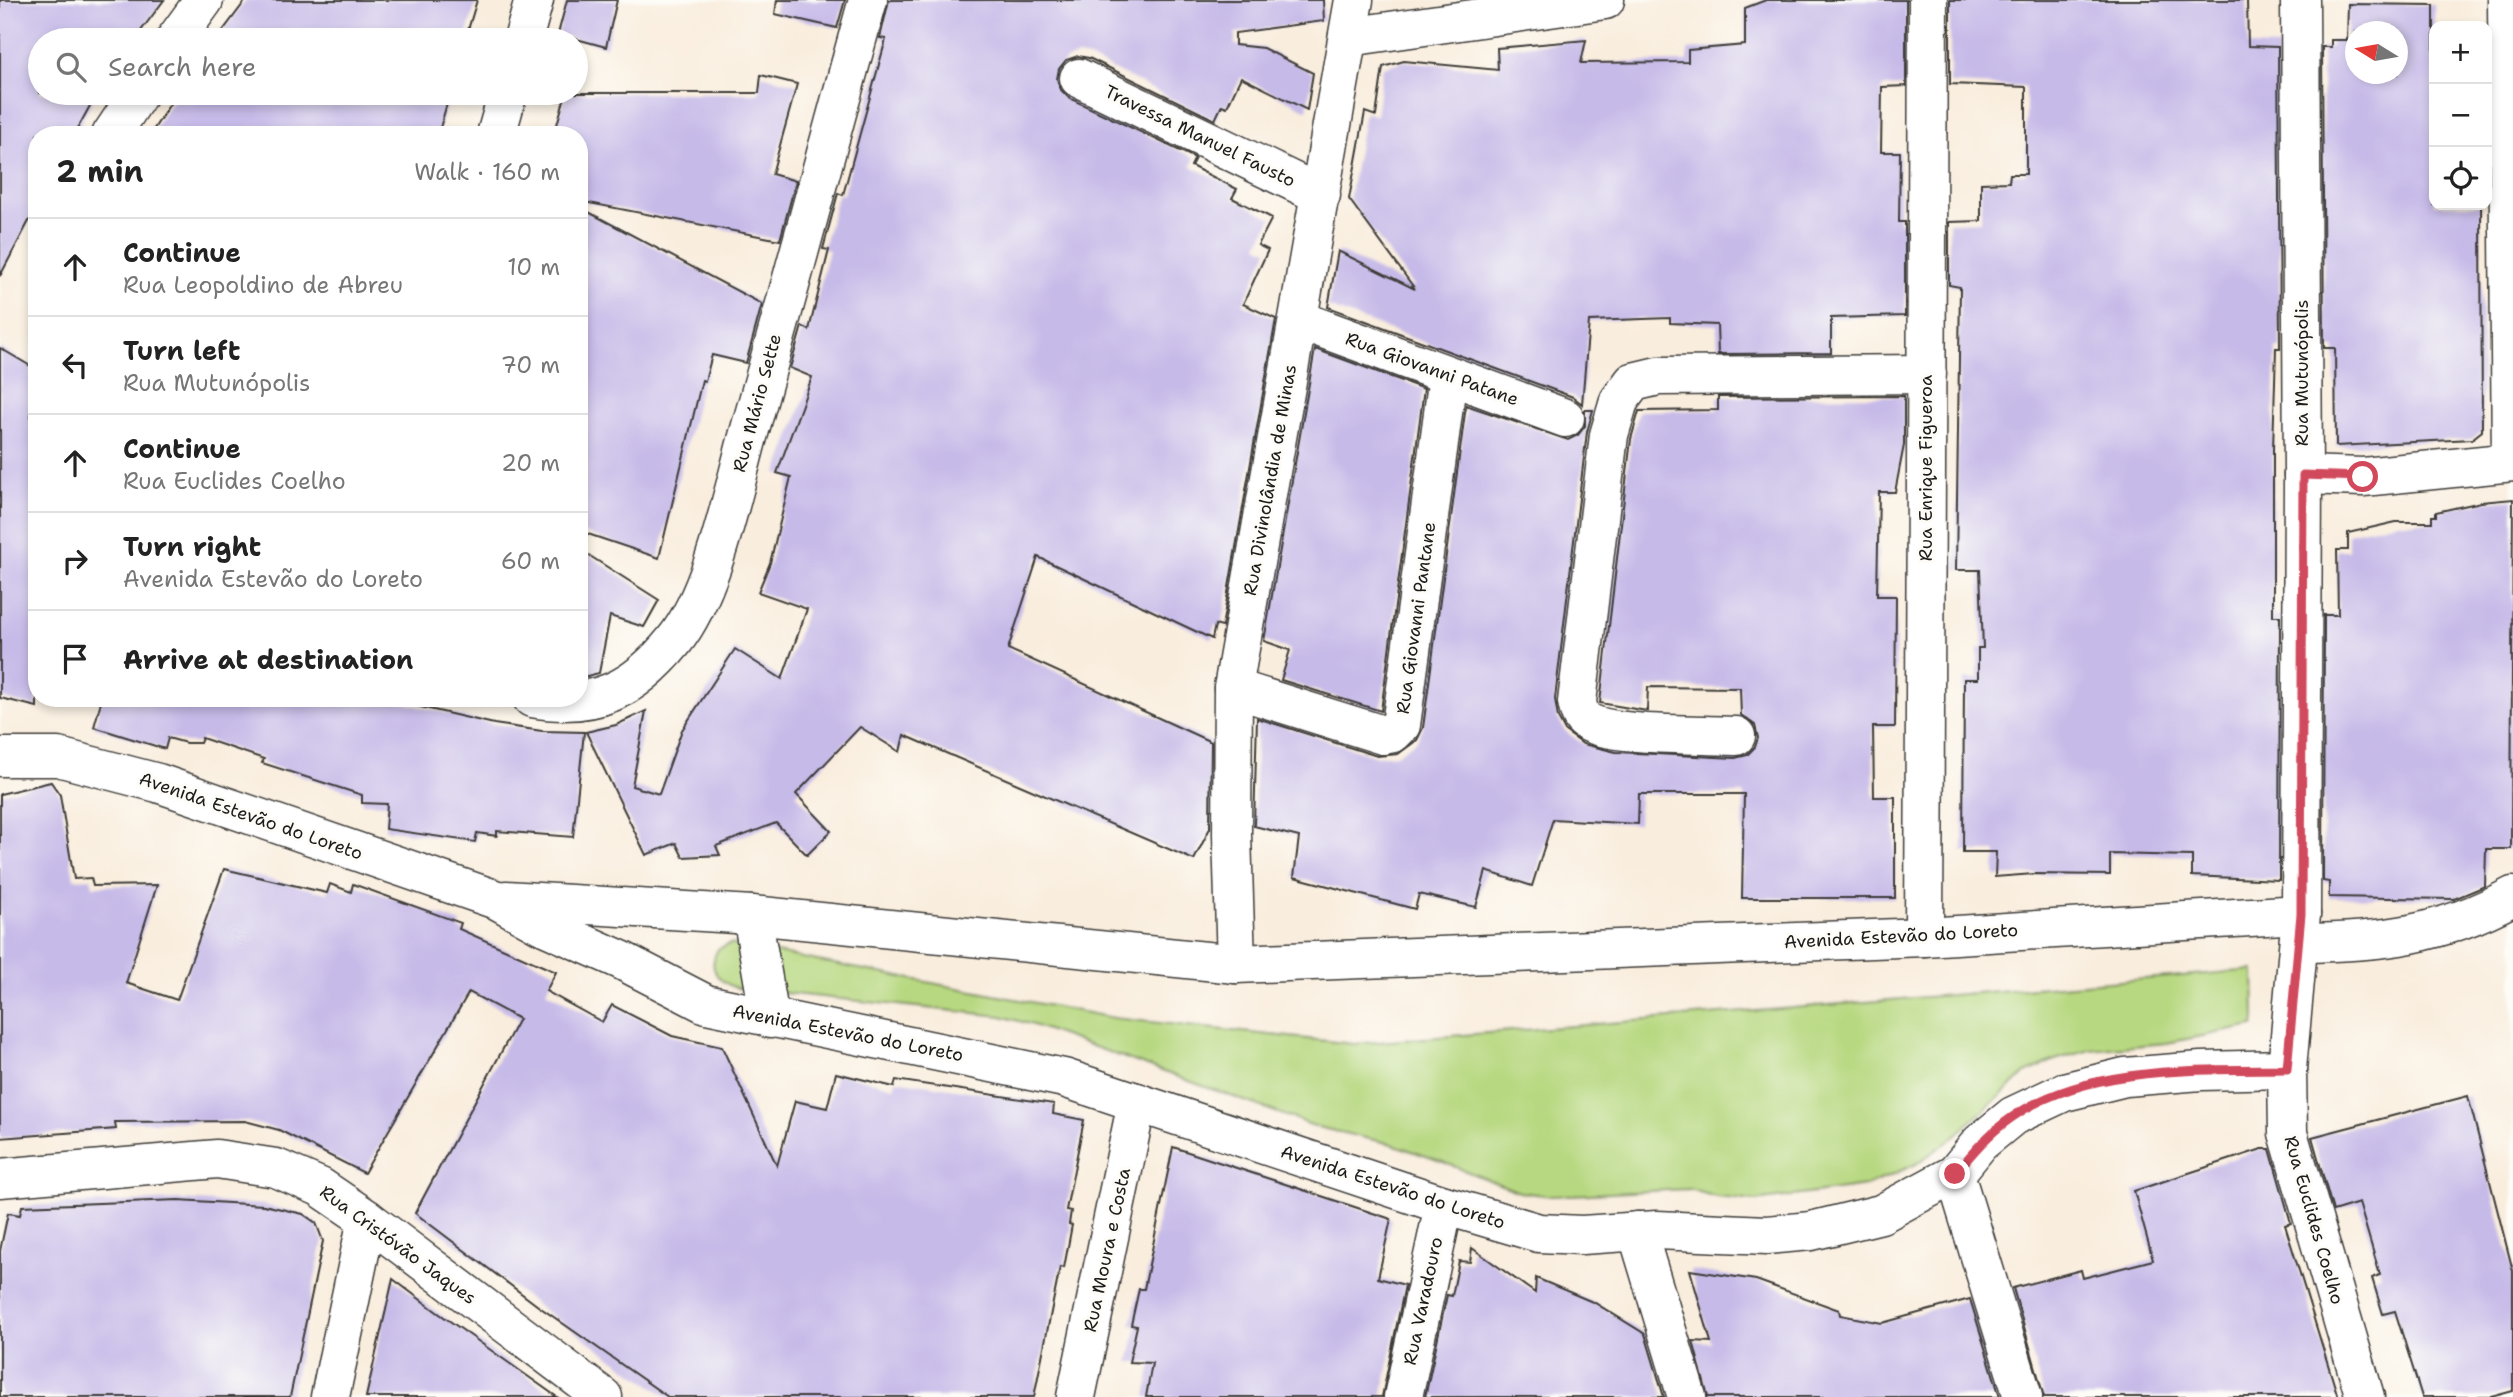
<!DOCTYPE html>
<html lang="en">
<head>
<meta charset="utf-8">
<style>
  :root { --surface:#fff; --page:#f6f6f6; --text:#222; --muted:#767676; --line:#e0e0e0 }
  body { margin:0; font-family:"Shantell Sans",sans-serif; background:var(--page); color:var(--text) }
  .controls { position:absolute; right:21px; top:21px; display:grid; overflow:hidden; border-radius:14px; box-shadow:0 4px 10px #0003 }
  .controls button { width:63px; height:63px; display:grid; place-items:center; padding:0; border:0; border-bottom:2px solid var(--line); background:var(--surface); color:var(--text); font:35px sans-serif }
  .compass { position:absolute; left:2345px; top:21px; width:63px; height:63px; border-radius:50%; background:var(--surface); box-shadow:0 4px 10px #0003; rotate:281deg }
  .stop { position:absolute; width:21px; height:21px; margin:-16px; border:5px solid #d1495b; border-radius:50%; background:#fff }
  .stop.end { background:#d1495b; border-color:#fff; box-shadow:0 2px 7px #0008 }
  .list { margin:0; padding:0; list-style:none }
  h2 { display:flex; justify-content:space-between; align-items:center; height:91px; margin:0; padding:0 28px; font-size:30px }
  h2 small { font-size:23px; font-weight:400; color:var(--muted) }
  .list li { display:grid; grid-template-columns:46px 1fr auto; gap:21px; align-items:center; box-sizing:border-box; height:98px; padding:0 28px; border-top:2px solid var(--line) }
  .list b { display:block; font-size:26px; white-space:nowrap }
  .list p { margin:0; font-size:23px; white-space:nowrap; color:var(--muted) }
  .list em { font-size:23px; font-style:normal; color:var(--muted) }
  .icon { flex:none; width:38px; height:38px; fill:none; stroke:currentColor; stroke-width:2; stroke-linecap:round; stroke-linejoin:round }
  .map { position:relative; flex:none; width:2513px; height:1397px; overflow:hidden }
  .search { position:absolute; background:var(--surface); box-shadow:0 4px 10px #0003; left:28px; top:28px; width:560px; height:77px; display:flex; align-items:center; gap:18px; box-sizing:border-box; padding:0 24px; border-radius:38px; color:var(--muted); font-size:26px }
  .panel { position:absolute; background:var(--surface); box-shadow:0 4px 10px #0003; left:28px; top:126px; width:560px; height:581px; border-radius:28px }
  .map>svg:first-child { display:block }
</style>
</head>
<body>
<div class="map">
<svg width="2513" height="1397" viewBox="0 0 2513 1397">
  <rect width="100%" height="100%" fill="#fdfcf7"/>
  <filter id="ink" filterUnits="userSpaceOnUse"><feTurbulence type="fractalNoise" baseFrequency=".0143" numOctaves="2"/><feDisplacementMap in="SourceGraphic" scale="14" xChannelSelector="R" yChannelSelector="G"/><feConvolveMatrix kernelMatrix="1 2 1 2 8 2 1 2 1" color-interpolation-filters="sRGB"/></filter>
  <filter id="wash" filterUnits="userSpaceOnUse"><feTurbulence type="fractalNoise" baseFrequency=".00686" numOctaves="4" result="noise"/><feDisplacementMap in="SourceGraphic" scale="28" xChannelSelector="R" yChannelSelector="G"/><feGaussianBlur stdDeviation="1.57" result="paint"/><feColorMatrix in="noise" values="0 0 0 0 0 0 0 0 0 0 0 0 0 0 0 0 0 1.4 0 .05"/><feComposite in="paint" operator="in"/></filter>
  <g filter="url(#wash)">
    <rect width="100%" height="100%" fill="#f9eddd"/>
    <!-- green -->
    <path fill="#b7d880" stroke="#6a7a4e" stroke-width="2" d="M730,944L1114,1018L1354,1044L2254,970L2255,1019L2254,1026L2167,1043L2090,1050L2055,1060L2026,1073L1949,1141L1916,1164L1866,1186L1755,1201L1716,1197L1689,1189L1552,1196L1519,1192L1443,1162L1392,1144L1317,1127L1033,1025L1001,1016L736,988C717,981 707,969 718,949Z"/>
    <g id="blocks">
      <!-- building -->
      <g fill="#c6bae8" fill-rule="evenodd">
        <path d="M0,0H164L134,40H40V93H97L74,135H37V206L0,276Z"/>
        <path d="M246,0H477L465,40H216Z"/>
        <path d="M567,0H617L606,47L558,34Z"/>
        <path d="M777,0H845L837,28L775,14Z"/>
        <path d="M889,0H1323L1324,21L1235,33V45L1263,48L1313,73L1307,110L1241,77L1227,107L1222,105L1215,120L1089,58L1078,56L1066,60L1059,69L1057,79L1061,90L1069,98L1195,158L1191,166L1237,189L1232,198L1272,218L1258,245L1268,250L1243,304L1276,319L1222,627L1215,625L1212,639L1038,557L1008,649L1211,742L1210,828L1194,860L904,735L900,752L860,727L796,794L831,831L807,855L776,823L716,846L720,855L683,857L676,843L646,855L586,732L616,725L646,711L632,786L659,794L682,730L735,649L782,679L807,609L758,592L770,563L791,477L777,473L812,377L790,368L802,326L809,330L829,250L823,249L838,193L843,195L886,39L880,38Z"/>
        <path d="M1766,0H1906V86L1882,87L1881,152H1900L1899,222H1905V316L1831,318V353L1718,354L1717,325L1670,323V318L1589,321L1582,404L1573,397L1328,307L1338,251L1415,289L1349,199L1365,112L1376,116L1383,67L1404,61L1498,70L1497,48L1586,40L1581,63L1688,62V50L1745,45V8Z"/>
        <path d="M1950,0H2247L2248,46L2278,47L2280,348H2276L2273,449V616H2280L2279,880L2192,876V856L2110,854V875L2034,874L1995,877L1996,852H1963L1964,679H1978V648H1983L1980,570H1956L1960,287L1949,285V222L1981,221V183L2009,182L2010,174H2026V87L1950,84Z"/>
        <path d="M2348,4L2434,5V205H2481L2482,431L2472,439L2336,446L2335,348H2324L2322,47H2331V40H2347ZM2356,32H2398V74H2356Z"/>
        <path d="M761,75L797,84L772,174L796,181L780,240L579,201V135H554L566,93H759Z"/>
        <path d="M177,93H450L438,135H150Z"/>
        <path d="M579,207L762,304L746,363L712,355L705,381L702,380L659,558L579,531Z"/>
        <path d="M0,348L32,367L31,419L37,416V707L0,698Z"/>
        <path d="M1315,349L1424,389L1381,711L1281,680L1290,650L1264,641Z"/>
        <path d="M1904,396V445L1895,492H1879L1877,596H1896L1895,727H1873L1874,797H1895V898H1742L1744,794H1639L1638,824L1553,819L1532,886L1486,871L1476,907L1419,894L1415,909L1294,877L1299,837L1254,826L1257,718L1377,756L1398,754L1417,740L1423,728L1466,405L1568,440L1578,435L1585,426V410H1593L1587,432L1555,699L1558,718L1565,731L1583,744L1616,752L1735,758L1747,755L1755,747L1758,738L1755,725L1741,715L1740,688L1648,687L1647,711L1600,703L1631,439L1639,411L1718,410V397Z"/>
        <path d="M2513,499L2511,849H2486L2485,886L2454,899L2329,897V882L2323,881L2324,615H2338L2337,550H2348V533L2396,522H2432V516H2436V512L2481,502Z"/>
        <path d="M579,549L659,600L644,627L610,616L599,673L579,678Z"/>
        <path d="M102,698H382L494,724L542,731L584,732L573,837L497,831V836L477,833L475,842L385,829L387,804L362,803V795L262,763L264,759L202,738L200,743H186L168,738L165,749L94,727Z"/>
        <path d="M51,782L60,795L74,879L91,878L93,886L157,885L126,983L177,1000L224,869L327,893L330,884L351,892L353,884L461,923L459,929L556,972L546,991L602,1022L612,1005L672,1036L722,1047L777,1166L795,1101L827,1108L836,1073L894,1087L896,1080L1054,1104L1053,1114L1084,1120L1066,1210L1071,1211L1069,1224L1072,1225L1064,1268L1060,1267L1034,1397H668L538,1306L415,1213L519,1019L469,992L364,1173L279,1130L245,1121L115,1122L116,1129L0,1138V794Z"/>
        <path d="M2468,1096L2513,1271V1391L2491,1397H2422L2395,1311L2383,1314L2372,1278L2380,1275L2359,1203L2333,1211L2312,1137Z"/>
        <path d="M1173,1147L1391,1219L1378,1278L1405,1285L1382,1397H1146L1152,1363L1129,1362L1137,1326L1131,1325L1139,1289H1144Z"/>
        <path d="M2262,1149H2270L2291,1223L2285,1225L2338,1397H2044L2013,1288L2081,1270L2083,1278L2153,1260L2134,1191Z"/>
        <path d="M178,1200L264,1205L303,1214L316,1223L323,1241L290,1397H0V1251L8,1213L20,1215L22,1206Z"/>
        <path d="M1472,1248L1535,1293L1536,1278L1595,1303L1645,1334L1664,1397H1425L1447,1295L1452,1296L1459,1261L1470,1262Z"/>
        <path d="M1690,1270L1756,1280L1839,1310L1840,1315L1882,1323L1970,1299L2000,1397H1708L1693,1341L1711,1342Z"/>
        <path d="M393,1279L437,1312L557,1397H366Z"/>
      </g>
    </g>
  </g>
  <g filter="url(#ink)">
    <use href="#blocks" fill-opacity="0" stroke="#3d3b39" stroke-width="2"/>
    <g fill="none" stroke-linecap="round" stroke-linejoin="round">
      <defs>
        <g id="minor">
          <path d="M2300,0L2303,475L2301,914L2287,1069L2288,1133L2365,1397"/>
          <path d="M2507,0L2511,462"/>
          <path d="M1348,37L1605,0"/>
          <path d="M175,40L204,0"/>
          <path d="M523,40L534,0"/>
          <path d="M1079,78L1321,195"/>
          <path d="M111,135L139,93"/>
          <path d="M496,135L508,93"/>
          <path d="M1299,320L1565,418"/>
          <path d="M2303,475L2363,477L2513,462"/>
          <path d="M1233,688L1383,735L1393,733L1401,725L1448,376"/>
          <path d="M532,698C596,709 634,690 674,641C713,593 732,494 749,433C790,289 828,144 868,0"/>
          <path d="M1736,736C1704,734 1616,736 1590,723C1580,719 1579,711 1577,702L1609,435L1619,401L1633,382L1658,376L1927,374"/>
          <path d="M0,757H58L158,783L497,900L542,925L621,960L706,1004L1064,1078L1444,1205L1539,1233L1582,1235L1657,1230L1767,1235L1811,1231L1881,1214L1955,1174L1980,1143L2013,1116L2064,1092L2125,1077L2201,1071L2287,1069"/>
          <path d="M506,900L752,915L1236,964L1924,937L2301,914"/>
          <path d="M752,915L770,1019"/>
          <path d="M1924,937L1928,0"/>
          <path d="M2300,943C2382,942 2440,936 2513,896"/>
          <path d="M1236,964L1232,834L1233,688L1354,0"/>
          <path d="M1955,1174L2023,1397"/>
          <path d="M0,1178L217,1159L276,1168L320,1187L367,1219L603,1397"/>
          <path d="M1637,1231L1687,1397"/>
          <path d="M330,1397L367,1219"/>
          <path d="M1076,1397L1137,1102"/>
          <path d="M1403,1397L1444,1205"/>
        </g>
      </defs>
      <!-- minor casing -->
      <use href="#minor" stroke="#3d3b39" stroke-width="41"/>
      <!-- minor -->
      <use href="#minor" stroke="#fff" stroke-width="38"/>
    </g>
  </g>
  <g fill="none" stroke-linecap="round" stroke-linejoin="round" filter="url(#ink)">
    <!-- route -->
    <path stroke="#d1495b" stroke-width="9" d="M1955,1174C1972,1153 1988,1134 2011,1118C2085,1065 2201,1070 2287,1069L2301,914L2303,475L2363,477"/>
  </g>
  <g text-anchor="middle" stroke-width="6" stroke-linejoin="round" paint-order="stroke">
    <!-- street labels -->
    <g font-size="18" fill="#1c1c1c" stroke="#fdfcf7">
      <text transform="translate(1200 136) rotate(26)" y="6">Travessa Manuel Fausto</text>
      <text transform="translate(1432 369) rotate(20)" y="6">Rua Giovanni Patane</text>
      <text transform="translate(2302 373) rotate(-90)" y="6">Rua Mutunópolis</text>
      <text transform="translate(757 403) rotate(-75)" y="6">Rua Mário Sette</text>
      <text transform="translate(1926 468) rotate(-90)" y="6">Rua Enrique Figueroa</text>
      <text transform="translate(1270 480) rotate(-80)" y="6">Rua Divinolândia de Minas</text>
      <text transform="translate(1416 618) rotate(-82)" y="6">Rua Giovanni Pantane</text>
      <text transform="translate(251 816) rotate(19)" y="6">Avenida Estevão do Loreto</text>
      <text transform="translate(1901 936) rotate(-3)" y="6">Avenida Estevão do Loreto</text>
      <text transform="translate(848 1033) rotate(11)" y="6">Avenida Estevão do Loreto</text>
      <text transform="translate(1393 1187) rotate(18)" y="6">Avenida Estevão do Loreto</text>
      <text transform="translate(2314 1220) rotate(74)" y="6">Rua Euclides Coelho</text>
      <text transform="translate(398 1245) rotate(36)" y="6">Rua Cristóvão Jaques</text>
      <text transform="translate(1107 1250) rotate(-78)" y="6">Rua Moura e Costa</text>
      <text transform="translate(1423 1301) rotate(-78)" y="6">Rua Varadouro</text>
    </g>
  </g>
</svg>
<div class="controls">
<button>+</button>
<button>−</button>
<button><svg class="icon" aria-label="locate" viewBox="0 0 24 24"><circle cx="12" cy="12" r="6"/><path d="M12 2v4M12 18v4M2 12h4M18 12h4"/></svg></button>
</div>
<svg class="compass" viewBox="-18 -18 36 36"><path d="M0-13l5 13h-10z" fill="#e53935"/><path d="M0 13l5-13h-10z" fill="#767676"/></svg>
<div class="stop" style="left:2363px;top:477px"></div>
<div class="stop end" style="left:1955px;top:1174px"></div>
<div class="search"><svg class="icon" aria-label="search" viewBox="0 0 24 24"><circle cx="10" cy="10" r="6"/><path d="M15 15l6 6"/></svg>Search here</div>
<section class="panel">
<h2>2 min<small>Walk · 160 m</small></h2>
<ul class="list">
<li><svg class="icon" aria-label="ahead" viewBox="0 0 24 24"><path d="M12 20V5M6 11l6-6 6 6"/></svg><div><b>Continue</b><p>Rua Leopoldino de Abreu</p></div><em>10 m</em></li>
<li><svg class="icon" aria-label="left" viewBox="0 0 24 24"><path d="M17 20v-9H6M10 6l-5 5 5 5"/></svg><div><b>Turn left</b><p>Rua Mutunópolis</p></div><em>70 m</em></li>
<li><svg class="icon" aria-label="ahead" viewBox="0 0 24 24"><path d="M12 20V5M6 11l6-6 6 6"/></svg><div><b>Continue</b><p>Rua Euclides Coelho</p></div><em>20 m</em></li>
<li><svg class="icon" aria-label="right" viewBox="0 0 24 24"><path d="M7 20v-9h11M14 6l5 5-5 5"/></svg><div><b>Turn right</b><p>Avenida Estevão do Loreto</p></div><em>60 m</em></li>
<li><svg class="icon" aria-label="arrive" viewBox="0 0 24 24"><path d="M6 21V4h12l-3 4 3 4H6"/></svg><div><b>Arrive at destination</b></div></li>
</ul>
</section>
</div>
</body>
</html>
